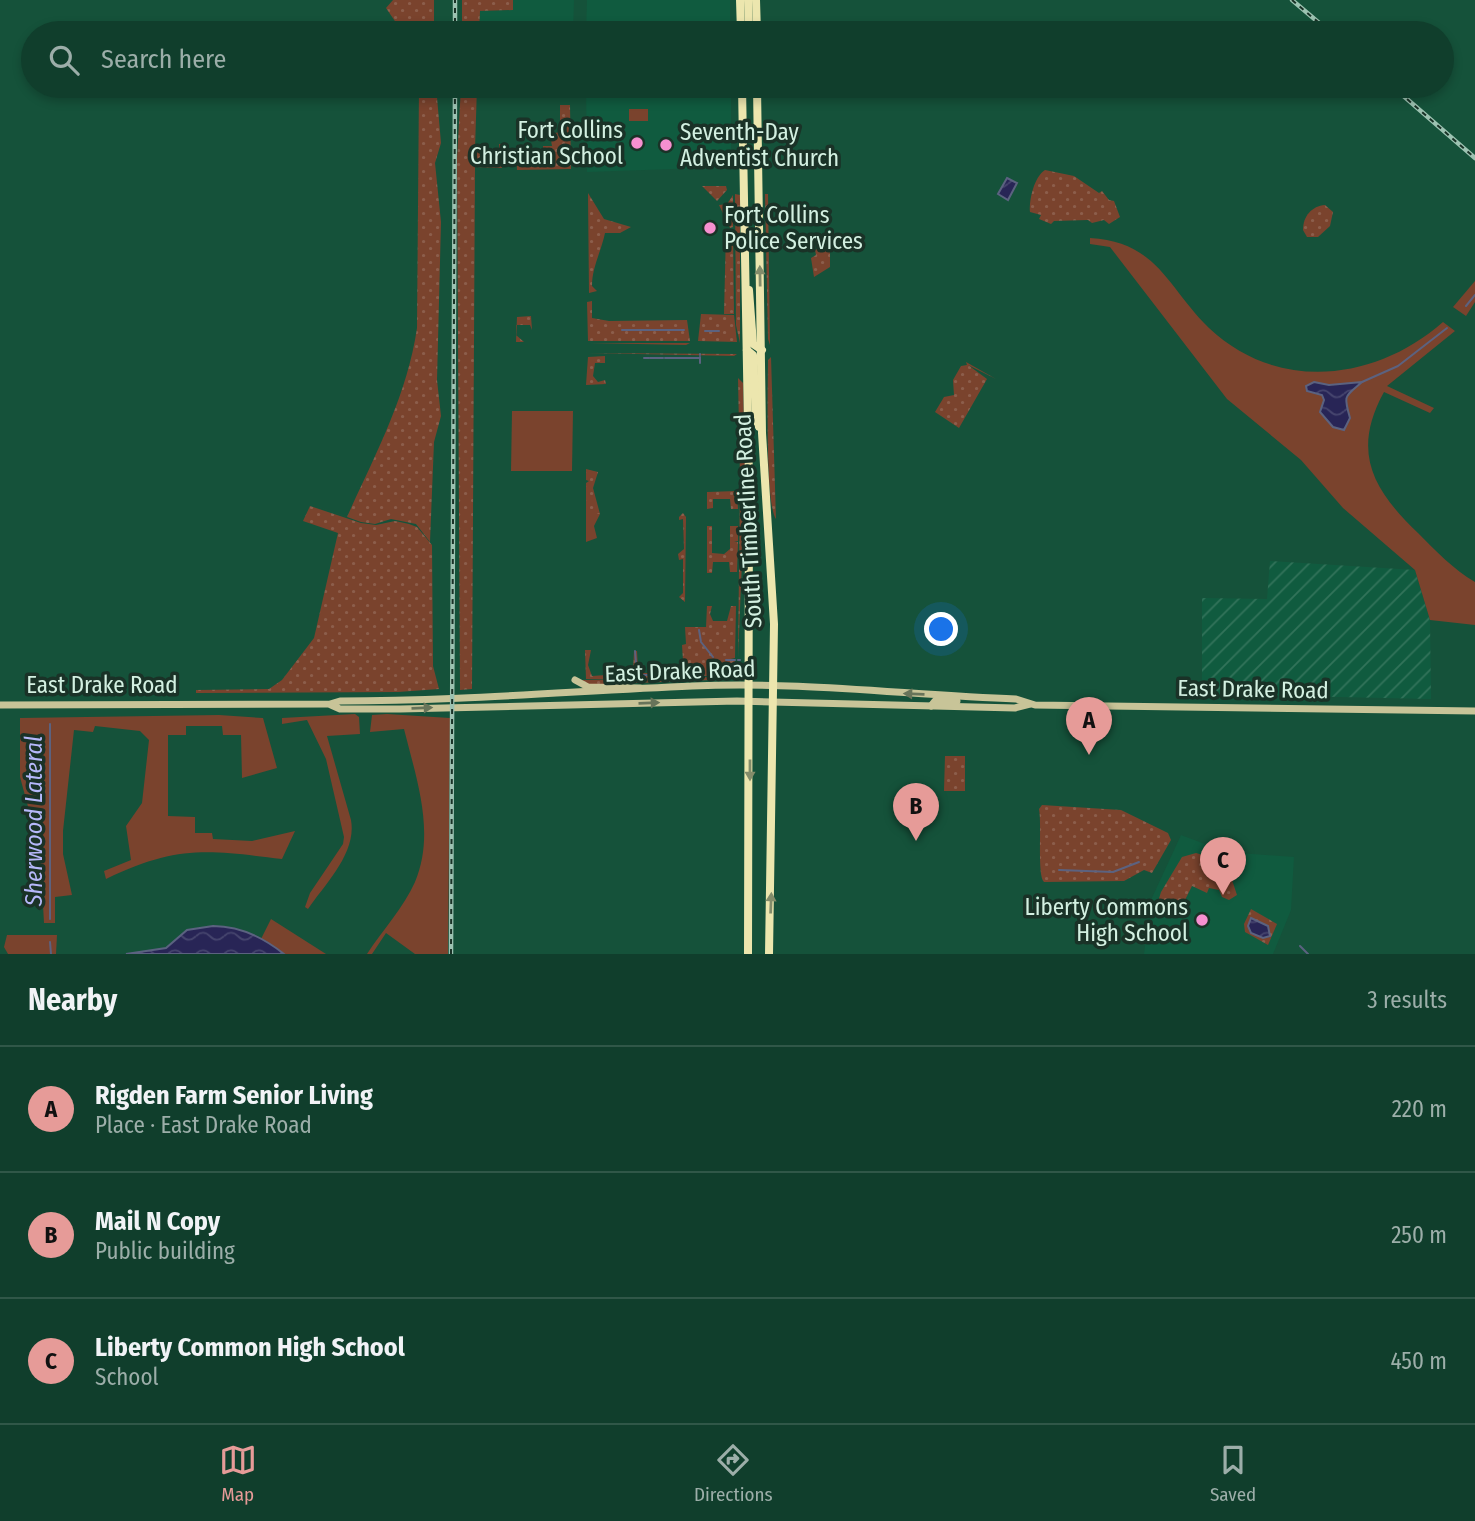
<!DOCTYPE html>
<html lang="en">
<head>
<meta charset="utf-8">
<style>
  :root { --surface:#103e2c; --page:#194534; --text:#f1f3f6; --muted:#9caea9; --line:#305748; --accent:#e69b98 }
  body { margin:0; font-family:"Fira Sans Condensed",sans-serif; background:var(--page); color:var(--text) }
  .you { position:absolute; left:942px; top:630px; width:24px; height:24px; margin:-18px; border:5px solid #fff; border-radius:50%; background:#1a73e8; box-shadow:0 0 0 10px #1a73e833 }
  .badge { display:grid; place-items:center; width:46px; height:46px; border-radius:50%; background:var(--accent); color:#111; font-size:23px; font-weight:700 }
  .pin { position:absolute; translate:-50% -58px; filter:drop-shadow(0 2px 4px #0008) }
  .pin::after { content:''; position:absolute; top:37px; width:24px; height:21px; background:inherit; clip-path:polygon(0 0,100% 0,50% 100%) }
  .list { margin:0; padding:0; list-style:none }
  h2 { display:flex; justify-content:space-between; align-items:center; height:91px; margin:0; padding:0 28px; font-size:30px }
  h2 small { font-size:23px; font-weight:400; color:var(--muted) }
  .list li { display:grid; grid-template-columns:46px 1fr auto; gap:21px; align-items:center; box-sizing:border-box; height:126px; padding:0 28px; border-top:2px solid var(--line) }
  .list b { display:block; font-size:26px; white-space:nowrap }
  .list p { margin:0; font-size:23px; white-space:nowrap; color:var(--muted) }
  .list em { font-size:23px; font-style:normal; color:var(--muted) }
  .icon { flex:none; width:38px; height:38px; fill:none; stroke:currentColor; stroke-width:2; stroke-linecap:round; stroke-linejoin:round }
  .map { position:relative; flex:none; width:1475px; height:954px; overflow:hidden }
  .search { position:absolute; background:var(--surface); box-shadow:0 4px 10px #0003; left:21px; right:21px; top:21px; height:77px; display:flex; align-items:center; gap:18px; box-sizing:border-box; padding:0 24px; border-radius:38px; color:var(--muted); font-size:26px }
  .sheet { height:469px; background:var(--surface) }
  nav { display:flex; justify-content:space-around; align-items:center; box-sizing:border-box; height:98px; border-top:2px solid var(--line); background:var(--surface); font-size:19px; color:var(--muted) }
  nav a { display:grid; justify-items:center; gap:4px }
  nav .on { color:var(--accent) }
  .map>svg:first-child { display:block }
</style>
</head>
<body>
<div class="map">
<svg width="1475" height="954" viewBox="0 0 1475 954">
  <defs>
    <pattern id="industrial-furrows" width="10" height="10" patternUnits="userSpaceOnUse" patternTransform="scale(1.75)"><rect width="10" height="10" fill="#105b3f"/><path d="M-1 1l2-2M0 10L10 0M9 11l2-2" fill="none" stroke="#32735a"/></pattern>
    <pattern id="grass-dots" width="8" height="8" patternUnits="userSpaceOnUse" patternTransform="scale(1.75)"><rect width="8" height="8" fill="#7a432d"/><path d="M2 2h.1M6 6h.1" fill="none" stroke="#8c5e4b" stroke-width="1.8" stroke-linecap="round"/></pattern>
    <pattern id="water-waves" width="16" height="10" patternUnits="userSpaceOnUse" patternTransform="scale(1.75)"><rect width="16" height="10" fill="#282556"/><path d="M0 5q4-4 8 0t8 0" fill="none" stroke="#46456e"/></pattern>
  </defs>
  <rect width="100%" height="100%" fill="#15523a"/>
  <!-- built -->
  <g fill="#105b3f">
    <path d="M513,0H574L573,33H479V11L512,10Z"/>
    <path d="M587,0H730V33H586Z"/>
    <rect x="477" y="86" width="97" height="9"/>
    <path d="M586,86H731V167L587,172Z"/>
    <path d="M1181,835L1226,852L1294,857L1291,910L1273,954H1144L1151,900Z"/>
  </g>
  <!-- industrial -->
  <path fill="url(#industrial-furrows)" d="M1270,561L1415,570L1430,620L1431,699L1202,694V598L1267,599Z"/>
  <!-- grass -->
  <g fill="url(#grass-dots)">
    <path d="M393,0H434V33H403L386,8Z"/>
    <path d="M462,0H513V10L480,11L479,33H462Z"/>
    <path d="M419,86H436L441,143L435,163L441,222L437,380L441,416L434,442L430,542L416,524L391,519L375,524L361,522L311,504L347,517C375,455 407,396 417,328Z"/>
    <path d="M461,86H477L475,149L499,150V144H502V168L475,167L472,689L460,690L457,159Z"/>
    <path d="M560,105H570L571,169L517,170L516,153H519L521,162H543V146H552L550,134L560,132Z"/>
    <path d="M1045,170L1074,176L1099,193L1102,191L1109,200L1114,201L1120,217L1109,224L1104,220L1092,223L1088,220L1054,221L1051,224L1039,219L1041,215L1030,212C1029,200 1034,177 1045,170Z"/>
    <path d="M702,186H726L727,190L717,201Z"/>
    <path d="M588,193L604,219L631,227L620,233H605C601,252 592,267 592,286L597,291L589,293Z"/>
    <path d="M735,194L740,195V343L736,325Z"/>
    <path d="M765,194H768L770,345L768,339Z"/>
    <path d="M733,195V227L730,228L719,205L727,204Z"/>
    <path d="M1325,205L1333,212L1330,226L1318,237H1307L1303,230C1303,216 1312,206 1325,205Z"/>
    <path d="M726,231H733L734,314H724Z"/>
    <path d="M825,245L830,246V267L814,277L811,258L816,255L815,250Z"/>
    <path d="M592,301V318L609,321L687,320L690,341H588L587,302Z"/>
    <path d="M701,314L734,315L737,342L698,341Z"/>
    <path d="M531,316L532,330L530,325H516V335L524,342H516L517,317Z"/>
    <path d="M590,343H690L686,345Z"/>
    <path d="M589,353L737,354L734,356Z"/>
    <path d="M605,356V363H595L593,376L598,382L605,380L606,384L586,385L588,357Z"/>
    <path d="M771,357L776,519C765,504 768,386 768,360Z"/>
    <path d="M966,362L996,379L968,365L987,379L959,428L935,412L944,397L954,395L953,380L961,366L967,365Z"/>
    <path d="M738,378L743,383L745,469L740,477Z"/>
    <path d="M586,469L598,472L593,488L600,514H586V483L589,481L586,480Z"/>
    <path d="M740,485L745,488L738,658Z"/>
    <path d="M737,491L738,509H731L730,499H713V508L707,509V492Z"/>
    <path d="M310,506L361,523L376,525L395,521L409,524L417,527L432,545L433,666L439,689L398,692L196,693V690L269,689L282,680L314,638L338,533L303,521Z"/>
    <path d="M683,513L686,517L685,602L679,597L683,593V559L679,560L678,554L684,549L683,519L679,520V517Z"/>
    <path d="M707,526H712V553L724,554L730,549V526H738V541H734L738,542L737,572H730L729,562H713L712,573H707Z"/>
    <path d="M707,606H712L710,614L713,621H727L731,606H736L735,658L726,660L735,661L733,676H684L682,645L686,644L685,627H706Z"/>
    <path d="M585,650H591L588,665L592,676L620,674V679H586Z"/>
    <path d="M634,651H637L638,669L643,673H651V678L622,679L621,674L633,671Z"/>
    <path d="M711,677V680L588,685L582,680Z"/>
    <path d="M945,756H965V791H944Z"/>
    <path d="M1042,805L1121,810L1168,833L1171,840L1152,873L1144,870L1124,881L1044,882C1037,876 1042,824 1039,809Z"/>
    <path d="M1196,853L1226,862L1237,895L1229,900L1222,897L1219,890L1209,888L1207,893L1192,886L1182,906L1157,905L1161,892L1182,857Z"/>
    <path d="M1251,909L1277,924L1268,945L1245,932L1244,924Z"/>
  </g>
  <!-- park -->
  <g fill="#7a432d">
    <rect x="629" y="109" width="19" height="12"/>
    <path d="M1090,238C1158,242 1167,287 1209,328C1278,393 1376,381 1443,322L1455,331L1387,386L1434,408L1430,413L1384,392C1351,452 1373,490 1418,533C1436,551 1453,569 1475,582V625L1430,620L1415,570L1343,508L1301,460L1227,399L1110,247L1090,244Z"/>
    <path d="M1475,281V302L1466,316L1453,307Z"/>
    <path d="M512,411H573L572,471H511Z"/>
    <path d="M586,514H600L594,526L597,538L586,542Z"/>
    <path d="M355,714L359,717L360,734L327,736L351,820C357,853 325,884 308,909L305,907L310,893L343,844L344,837L326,759L307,720L282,724V718Z"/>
    <path d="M387,714L450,718L448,954H415L386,933L372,954H367C382,931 404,907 415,882C436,832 416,778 404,729L370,732L372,715Z"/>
    <path d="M219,715L263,718L277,768L242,778L241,735H223L222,726H186V735H168V816L195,817V833H212L213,839L252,841L295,831L282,859C207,850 177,845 106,879L104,871L131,860L126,826L142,803L149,740L140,731L95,726L93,732L74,730L63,831V854L72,895L55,897V923H44L40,851L20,777V718Z"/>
    <path d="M271,919L326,954H284L261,939Z"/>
    <path d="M7,935H57L56,954H8L4,947Z"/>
  </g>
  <!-- water -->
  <g fill="url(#water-waves)" stroke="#5b6280" stroke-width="2">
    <path d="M1007,178L1017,183L1008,200L998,194Z"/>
    <path d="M1314,382L1329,385L1362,382C1345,397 1343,394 1350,418L1344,430L1333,427L1320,412L1324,400L1322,395L1307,391L1306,386Z"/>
    <path d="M1251,918L1268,926L1270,936L1263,938L1251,933L1248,926Z"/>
    <path d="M213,926C239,926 264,938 284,954H126L166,948L187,930Z"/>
  </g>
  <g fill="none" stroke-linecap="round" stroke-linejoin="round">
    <!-- stream -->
    <g stroke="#5b6280" stroke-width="2">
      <path d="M478,96H568"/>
      <path d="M1466,306L1475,295"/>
      <path d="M622,330H684"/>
      <path d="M705,331H719"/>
      <path d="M700,354V355"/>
      <path d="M700,357V363"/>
      <path d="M644,358H649"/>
      <path d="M650,358H663"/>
      <path d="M665,358H700"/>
      <path d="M1362,382L1398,366L1447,328"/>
      <path d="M699,630L701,642L713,657"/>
      <path d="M635,651L637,675H649"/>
      <path d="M726,660H735"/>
      <path d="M738,660H740"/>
      <path d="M671,673H680"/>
      <path d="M655,674H665"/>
      <path d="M607,676H618"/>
      <path d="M624,676L637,675"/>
      <path d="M50,724V919"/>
      <path d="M1059,870L1113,872L1139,862"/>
      <path d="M50,942L51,954"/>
      <path d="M1300,946L1308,954"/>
    </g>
    <!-- secondary -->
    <g stroke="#c8c498" stroke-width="7">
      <path d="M575,680L588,687L640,688"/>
      <path d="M0,705L330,704L340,701C457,701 575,691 692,686C800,681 908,695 1016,699L1035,705L1475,711"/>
      <path d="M331,705L340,709H400L737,701L1015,708L1030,704"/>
      <path d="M931,706L935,701H957"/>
    </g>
    <!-- primary -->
    <g stroke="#ece6ae" stroke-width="8">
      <path d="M740,0L741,33"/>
      <path d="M748,0L749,33"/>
      <path d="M756,0L757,33"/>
      <path d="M742,86L749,481L748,954"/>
      <path d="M757,86L762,433L774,624L769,954"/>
      <path d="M749,290L753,344L762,350"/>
      <path d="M747,350L753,355L756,418L759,427"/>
    </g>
    <defs>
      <g id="rail">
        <path d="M1292,0L1331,33"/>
        <path d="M455,33V0"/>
        <path d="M1392,86L1475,158"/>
        <path d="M451,954L455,86"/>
      </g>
    </defs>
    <!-- rail casing -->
    <use href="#rail" stroke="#9cc2b1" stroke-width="4.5"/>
    <!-- rail -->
    <use href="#rail" stroke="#1a3227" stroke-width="2" stroke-dasharray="5" stroke-linecap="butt"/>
  </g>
  <!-- one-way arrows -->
  <defs><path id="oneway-solid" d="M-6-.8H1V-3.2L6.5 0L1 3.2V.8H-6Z" transform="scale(1.75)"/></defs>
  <g fill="#838c6a">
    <use href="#oneway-solid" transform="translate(760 276) rotate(-91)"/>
    <use href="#oneway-solid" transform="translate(750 770) rotate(90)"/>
    <use href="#oneway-solid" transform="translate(771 903) rotate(-88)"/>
  </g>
  <g fill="#68745a">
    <use href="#oneway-solid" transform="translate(914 694) rotate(-178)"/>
    <use href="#oneway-solid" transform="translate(649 703) rotate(-2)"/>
    <use href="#oneway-solid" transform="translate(422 708) rotate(-2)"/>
  </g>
  <!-- markers -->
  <g fill="#f690d0" stroke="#1a3227" stroke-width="2.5">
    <circle cx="637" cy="143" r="7"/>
    <circle cx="666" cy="145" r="7"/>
    <circle cx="710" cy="228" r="7"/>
    <circle cx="1202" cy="920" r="7"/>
  </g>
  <g text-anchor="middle" stroke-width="7" stroke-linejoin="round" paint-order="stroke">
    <!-- poi labels -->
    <g font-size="23" fill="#d3f0e1" stroke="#1a3227" text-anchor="end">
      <text x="623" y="138">Fort Collins<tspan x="623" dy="26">Christian School</tspan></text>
      <text x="680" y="140" text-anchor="start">Seventh-Day<tspan x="680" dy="26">Adventist Church</tspan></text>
      <text x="724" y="223" text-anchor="start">Fort Collins<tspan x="724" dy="26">Police Services</tspan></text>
      <text x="1188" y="915">Liberty Commons<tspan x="1188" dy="26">High School</tspan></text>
    </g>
    <!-- street labels -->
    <g font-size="23" fill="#d3f0e1" stroke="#1a3227">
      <text transform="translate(748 521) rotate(-93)" y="8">South Timberline Road</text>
      <text transform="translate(680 671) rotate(-2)" y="8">East Drake Road</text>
      <text x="102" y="693">East Drake Road</text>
      <text transform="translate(1253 689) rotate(1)" y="8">East Drake Road</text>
    </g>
    <!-- water labels -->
    <g font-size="24" font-style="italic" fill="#b6b8fa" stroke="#1a3227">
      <text transform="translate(34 821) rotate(-90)" y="8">Sherwood Lateral</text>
    </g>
  </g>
</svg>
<div class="you"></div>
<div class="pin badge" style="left:1089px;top:755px">A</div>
<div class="pin badge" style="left:916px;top:841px">B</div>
<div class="pin badge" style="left:1223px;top:895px">C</div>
<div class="search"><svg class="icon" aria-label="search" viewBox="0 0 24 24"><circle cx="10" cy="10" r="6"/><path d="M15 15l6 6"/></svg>Search here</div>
</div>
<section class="sheet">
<h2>Nearby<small>3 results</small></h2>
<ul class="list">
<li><span class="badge">A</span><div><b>Rigden Farm Senior Living</b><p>Place · East Drake Road</p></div><em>220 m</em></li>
<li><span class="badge">B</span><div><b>Mail N Copy</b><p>Public building</p></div><em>250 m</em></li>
<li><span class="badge">C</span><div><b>Liberty Common High School</b><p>School</p></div><em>450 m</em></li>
</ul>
</section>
<nav>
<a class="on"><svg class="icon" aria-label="map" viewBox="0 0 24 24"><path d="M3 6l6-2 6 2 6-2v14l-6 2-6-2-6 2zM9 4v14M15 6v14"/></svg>Map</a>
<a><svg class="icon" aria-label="directions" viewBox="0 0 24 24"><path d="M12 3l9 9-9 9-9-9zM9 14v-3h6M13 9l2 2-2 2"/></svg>Directions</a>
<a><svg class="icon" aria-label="saved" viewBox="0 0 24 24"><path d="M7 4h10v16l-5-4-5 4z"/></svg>Saved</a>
</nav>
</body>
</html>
